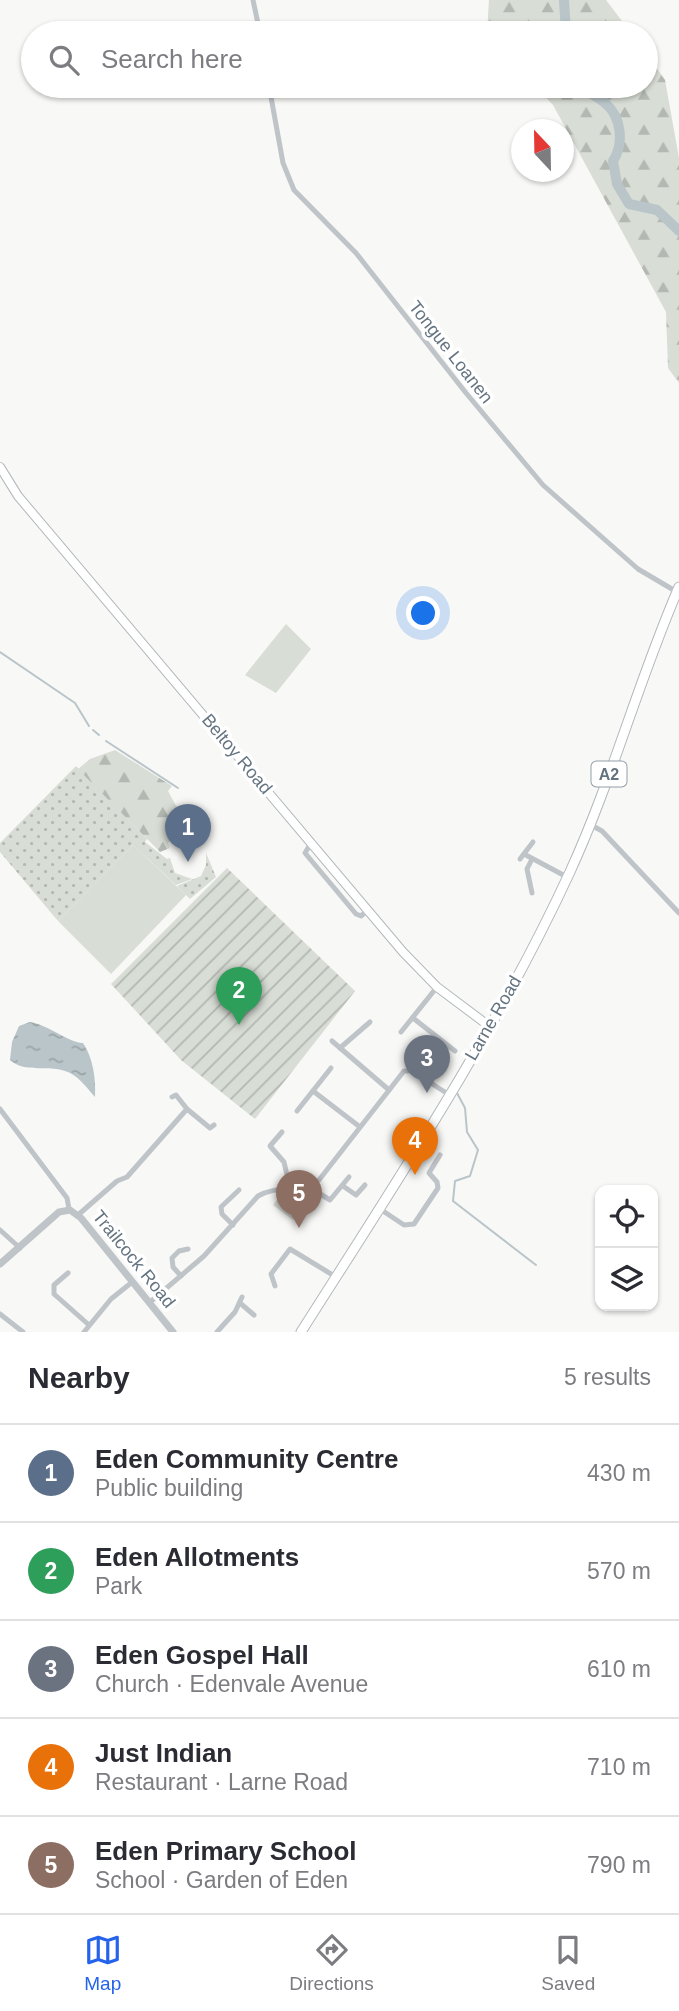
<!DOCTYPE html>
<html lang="en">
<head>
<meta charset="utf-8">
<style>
  :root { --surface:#fff; --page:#f2f2f3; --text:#2b2b33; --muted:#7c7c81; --line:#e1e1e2; --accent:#2563eb }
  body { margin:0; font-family:Arial,sans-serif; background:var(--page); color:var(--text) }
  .controls { position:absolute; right:21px; bottom:21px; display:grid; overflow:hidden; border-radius:14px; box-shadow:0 2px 5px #0004 }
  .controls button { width:63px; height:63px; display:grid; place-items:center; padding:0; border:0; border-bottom:2px solid var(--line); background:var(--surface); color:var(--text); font:35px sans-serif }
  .compass { position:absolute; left:511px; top:119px; width:63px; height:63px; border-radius:50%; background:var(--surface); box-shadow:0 2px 5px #0004; rotate:338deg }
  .you { position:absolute; left:424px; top:614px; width:24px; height:24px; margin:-18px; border:5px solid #fff; border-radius:50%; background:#1a73e8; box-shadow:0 0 0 10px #1a73e833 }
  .badge { display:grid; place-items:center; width:46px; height:46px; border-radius:50%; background:var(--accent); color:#fff; font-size:23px; font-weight:700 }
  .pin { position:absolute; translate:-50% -58px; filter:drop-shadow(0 2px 4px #0008) }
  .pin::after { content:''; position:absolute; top:37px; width:24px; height:21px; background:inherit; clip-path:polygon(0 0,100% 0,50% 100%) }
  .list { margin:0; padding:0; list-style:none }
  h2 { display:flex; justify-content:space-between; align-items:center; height:91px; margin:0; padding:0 28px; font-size:30px }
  h2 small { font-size:23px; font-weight:400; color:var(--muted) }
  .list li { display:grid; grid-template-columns:46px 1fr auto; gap:21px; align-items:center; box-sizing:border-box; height:98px; padding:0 28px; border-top:2px solid var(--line) }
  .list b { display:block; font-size:26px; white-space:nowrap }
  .list p { margin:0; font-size:23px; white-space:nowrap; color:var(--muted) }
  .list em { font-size:23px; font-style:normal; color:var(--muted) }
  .icon { flex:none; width:38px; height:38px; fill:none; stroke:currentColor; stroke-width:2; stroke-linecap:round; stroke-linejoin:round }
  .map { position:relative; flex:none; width:679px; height:1332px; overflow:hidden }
  .search { position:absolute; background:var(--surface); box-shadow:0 2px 5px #0004; left:21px; right:21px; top:21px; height:77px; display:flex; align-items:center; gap:18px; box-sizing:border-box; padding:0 24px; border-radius:38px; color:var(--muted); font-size:26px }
  .sheet { height:581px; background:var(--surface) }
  nav { display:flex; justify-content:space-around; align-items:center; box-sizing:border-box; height:98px; border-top:2px solid var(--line); background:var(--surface); font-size:19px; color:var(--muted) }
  nav a { display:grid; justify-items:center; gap:4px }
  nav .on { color:var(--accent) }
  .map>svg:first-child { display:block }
</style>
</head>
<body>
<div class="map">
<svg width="679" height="1332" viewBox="0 0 679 1332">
  <defs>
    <pattern id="grass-dots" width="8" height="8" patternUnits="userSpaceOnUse" patternTransform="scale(1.75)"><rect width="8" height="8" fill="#d8ddd5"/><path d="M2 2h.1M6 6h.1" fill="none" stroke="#b3b8b2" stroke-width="1.8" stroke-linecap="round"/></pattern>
    <pattern id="forest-firs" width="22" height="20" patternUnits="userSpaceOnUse" patternTransform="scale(1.75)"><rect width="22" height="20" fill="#d8ddd5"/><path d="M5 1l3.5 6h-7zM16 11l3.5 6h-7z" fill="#b3b8b2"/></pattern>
    <pattern id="garden-furrows" width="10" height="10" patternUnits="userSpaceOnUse" patternTransform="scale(1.75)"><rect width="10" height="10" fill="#d8ddd5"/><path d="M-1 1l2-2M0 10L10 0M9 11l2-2" fill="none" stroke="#b3b8b2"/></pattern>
    <pattern id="water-ripples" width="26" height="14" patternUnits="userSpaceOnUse" patternTransform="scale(1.75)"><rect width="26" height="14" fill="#b9c5c9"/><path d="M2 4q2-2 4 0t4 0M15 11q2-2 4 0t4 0" fill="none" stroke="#9aa5a8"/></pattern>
  </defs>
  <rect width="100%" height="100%" fill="#f8f8f6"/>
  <!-- grass -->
  <g fill="url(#grass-dots)">
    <path d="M76,766L147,839L145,842L167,859L170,858L175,873L192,879L176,885L133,845L58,921L0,852V843Z"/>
    <path d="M206,853L216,877L190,899L177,886L201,876L206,865Z"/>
  </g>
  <!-- forest -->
  <g fill="url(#forest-firs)">
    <path d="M489,0H606L631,33H487Z"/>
    <path d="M646,53L665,80L679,158V383L668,368L666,312L553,105L535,86H646Z"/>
    <path d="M115,750L172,786L168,791L175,804L187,816L179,833L168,843L170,848L160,852L78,769L90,759Z"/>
  </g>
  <!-- garden -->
  <path fill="url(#garden-furrows)" d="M227,868L355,991L255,1119L181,1060L111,984Z"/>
  <!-- pitch -->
  <g fill="#d8ddd5">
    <path d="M286,624L311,649L276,693L245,675Z"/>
    <path d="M133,845L186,895L111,974L58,921Z"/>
    <path d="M282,1193L302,1208L293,1220L273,1205Z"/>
  </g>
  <!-- water -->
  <path fill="url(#water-ripples)" d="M30,1022C49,1025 67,1042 83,1043C93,1058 96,1078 95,1097C86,1087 78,1075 65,1071C46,1064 26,1074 10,1060L12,1042L19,1026Z"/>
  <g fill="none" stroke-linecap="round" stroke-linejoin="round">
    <!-- stream -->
    <g stroke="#b9c5c9" stroke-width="2">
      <path d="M0,652L75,703L89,726"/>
      <path d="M93,730L99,735"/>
      <path d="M106,741L178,788"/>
      <path d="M457,1093L465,1108L467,1132L478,1150L470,1176L455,1181L453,1201L536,1265"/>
    </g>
    <!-- river -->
    <g stroke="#b9c5c9" stroke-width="10">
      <path d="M564,0L566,33"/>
      <path d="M581,86C588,93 598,97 605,103C622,117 624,144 613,161L617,184L629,204L657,210L679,231"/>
    </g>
    <defs>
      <path id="secondary" d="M0,467L18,496L403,952L437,987L489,1026"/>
      <path id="primary" d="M301,1332C395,1184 495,1034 569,874C612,781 638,681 679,587"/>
    </defs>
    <!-- secondary casing -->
    <use href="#secondary" stroke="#b2b8bc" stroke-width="10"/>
    <!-- primary casing -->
    <use href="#primary" stroke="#b3b8bc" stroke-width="11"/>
    <!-- minor -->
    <g stroke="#bfc4c8" stroke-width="5">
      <path d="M253,0L260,33"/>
      <path d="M269,86L283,163L294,190L356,253L466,393L543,485L638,569L677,592"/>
      <path d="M591,825L602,831L679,913"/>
      <path d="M311,843L305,853L356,914L361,916L368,910"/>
      <path d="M524,854L567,877"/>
      <path d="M520,859L533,842"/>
      <path d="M532,893L527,869L532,859"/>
      <path d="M413,1018L455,1051"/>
      <path d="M401,1032L437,987"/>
      <path d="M332,1041L389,1090"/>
      <path d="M340,1048L370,1022"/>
      <path d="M313,1091L360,1127"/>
      <path d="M0,1109L67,1198L69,1209"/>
      <path d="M187,1109L210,1128L214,1125"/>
      <path d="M297,1111L331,1068"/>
      <path d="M282,1132L270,1146L284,1162L290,1188"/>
      <path d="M312,1184L317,1192L330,1200L349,1177"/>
      <path d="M343,1186L356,1195L365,1185"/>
      <path d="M380,1209L404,1225L414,1224L438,1188L437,1182L429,1173L440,1155"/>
      <path d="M78,1215L117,1181L127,1177L187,1109L176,1095L172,1097"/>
      <path d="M233,1225L222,1214L221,1207L239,1190"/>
      <path d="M0,1230L20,1248"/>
      <path d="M68,1273L54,1285V1294L89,1325"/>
      <path d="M181,1276L173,1267L172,1258L179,1251L188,1249"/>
      <path d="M275,1286L271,1274L290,1249L336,1277"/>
      <path d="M149,1303L204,1256L258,1196C277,1185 301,1192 319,1180L404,1071H412L448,1094"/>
      <path d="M240,1303L254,1315"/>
      <path d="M0,1314L23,1332"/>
      <path d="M84,1332L111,1299L131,1283"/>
      <path d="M217,1332L235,1312L242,1297"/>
    </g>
    <!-- tertiary -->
    <path stroke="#bfc4c8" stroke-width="7" d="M0,1264L59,1212L70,1210L81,1218L173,1332"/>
    <!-- secondary -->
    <use href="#secondary" stroke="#fff" stroke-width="8"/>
    <!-- primary -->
    <use href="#primary" stroke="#fff" stroke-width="9"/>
  </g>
  <g text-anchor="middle" stroke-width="7" stroke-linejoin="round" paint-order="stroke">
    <!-- shield labels -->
    <rect fill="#fff" stroke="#929ea6" stroke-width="2" x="591.5" y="761.5" width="35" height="25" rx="5"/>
    <g font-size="16" font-weight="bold" fill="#647480">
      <text x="609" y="780">A2</text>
    </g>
    <!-- street labels -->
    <g font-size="18" fill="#647480" stroke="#fff">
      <text transform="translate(451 352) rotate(52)" y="6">Tongue Loanen</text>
      <text transform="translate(237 754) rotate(50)" y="6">Beltoy Road</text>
      <text transform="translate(493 1018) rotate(-60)" y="6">Larne Road</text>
      <text transform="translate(134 1259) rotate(51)" y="6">Trailcock Road</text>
    </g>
  </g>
</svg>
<div class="controls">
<button><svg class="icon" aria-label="locate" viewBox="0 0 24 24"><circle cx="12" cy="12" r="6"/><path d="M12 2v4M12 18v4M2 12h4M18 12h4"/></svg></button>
<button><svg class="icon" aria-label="layers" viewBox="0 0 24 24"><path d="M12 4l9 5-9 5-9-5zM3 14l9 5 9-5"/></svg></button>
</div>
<svg class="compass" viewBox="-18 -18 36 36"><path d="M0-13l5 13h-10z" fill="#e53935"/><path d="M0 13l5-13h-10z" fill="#7c7c81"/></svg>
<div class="you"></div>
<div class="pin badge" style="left:188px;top:862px;background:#5c6f8a">1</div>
<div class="pin badge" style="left:239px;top:1025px;background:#2e9e5b">2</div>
<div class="pin badge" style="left:427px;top:1093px;background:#6b7280">3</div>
<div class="pin badge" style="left:415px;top:1175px;background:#e8710a">4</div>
<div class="pin badge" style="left:299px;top:1228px;background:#8d6e63">5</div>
<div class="search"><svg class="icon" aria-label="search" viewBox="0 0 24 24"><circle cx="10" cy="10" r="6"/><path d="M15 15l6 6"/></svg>Search here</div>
</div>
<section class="sheet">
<h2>Nearby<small>5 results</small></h2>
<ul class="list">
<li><span class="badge" style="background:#5c6f8a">1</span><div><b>Eden Community Centre</b><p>Public building</p></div><em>430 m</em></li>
<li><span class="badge" style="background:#2e9e5b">2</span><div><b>Eden Allotments</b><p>Park</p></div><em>570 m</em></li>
<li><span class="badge" style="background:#6b7280">3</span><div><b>Eden Gospel Hall</b><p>Church · Edenvale Avenue</p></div><em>610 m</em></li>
<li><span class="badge" style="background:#e8710a">4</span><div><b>Just Indian</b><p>Restaurant · Larne Road</p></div><em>710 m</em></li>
<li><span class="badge" style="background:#8d6e63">5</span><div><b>Eden Primary School</b><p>School · Garden of Eden</p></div><em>790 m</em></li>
</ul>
</section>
<nav>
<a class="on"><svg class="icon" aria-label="map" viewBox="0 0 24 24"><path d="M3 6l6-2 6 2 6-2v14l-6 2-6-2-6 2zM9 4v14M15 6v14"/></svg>Map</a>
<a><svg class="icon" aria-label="directions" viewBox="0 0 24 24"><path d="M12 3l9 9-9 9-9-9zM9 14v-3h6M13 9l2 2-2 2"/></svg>Directions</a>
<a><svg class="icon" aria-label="saved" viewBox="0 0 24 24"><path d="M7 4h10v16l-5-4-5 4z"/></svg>Saved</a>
</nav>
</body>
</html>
